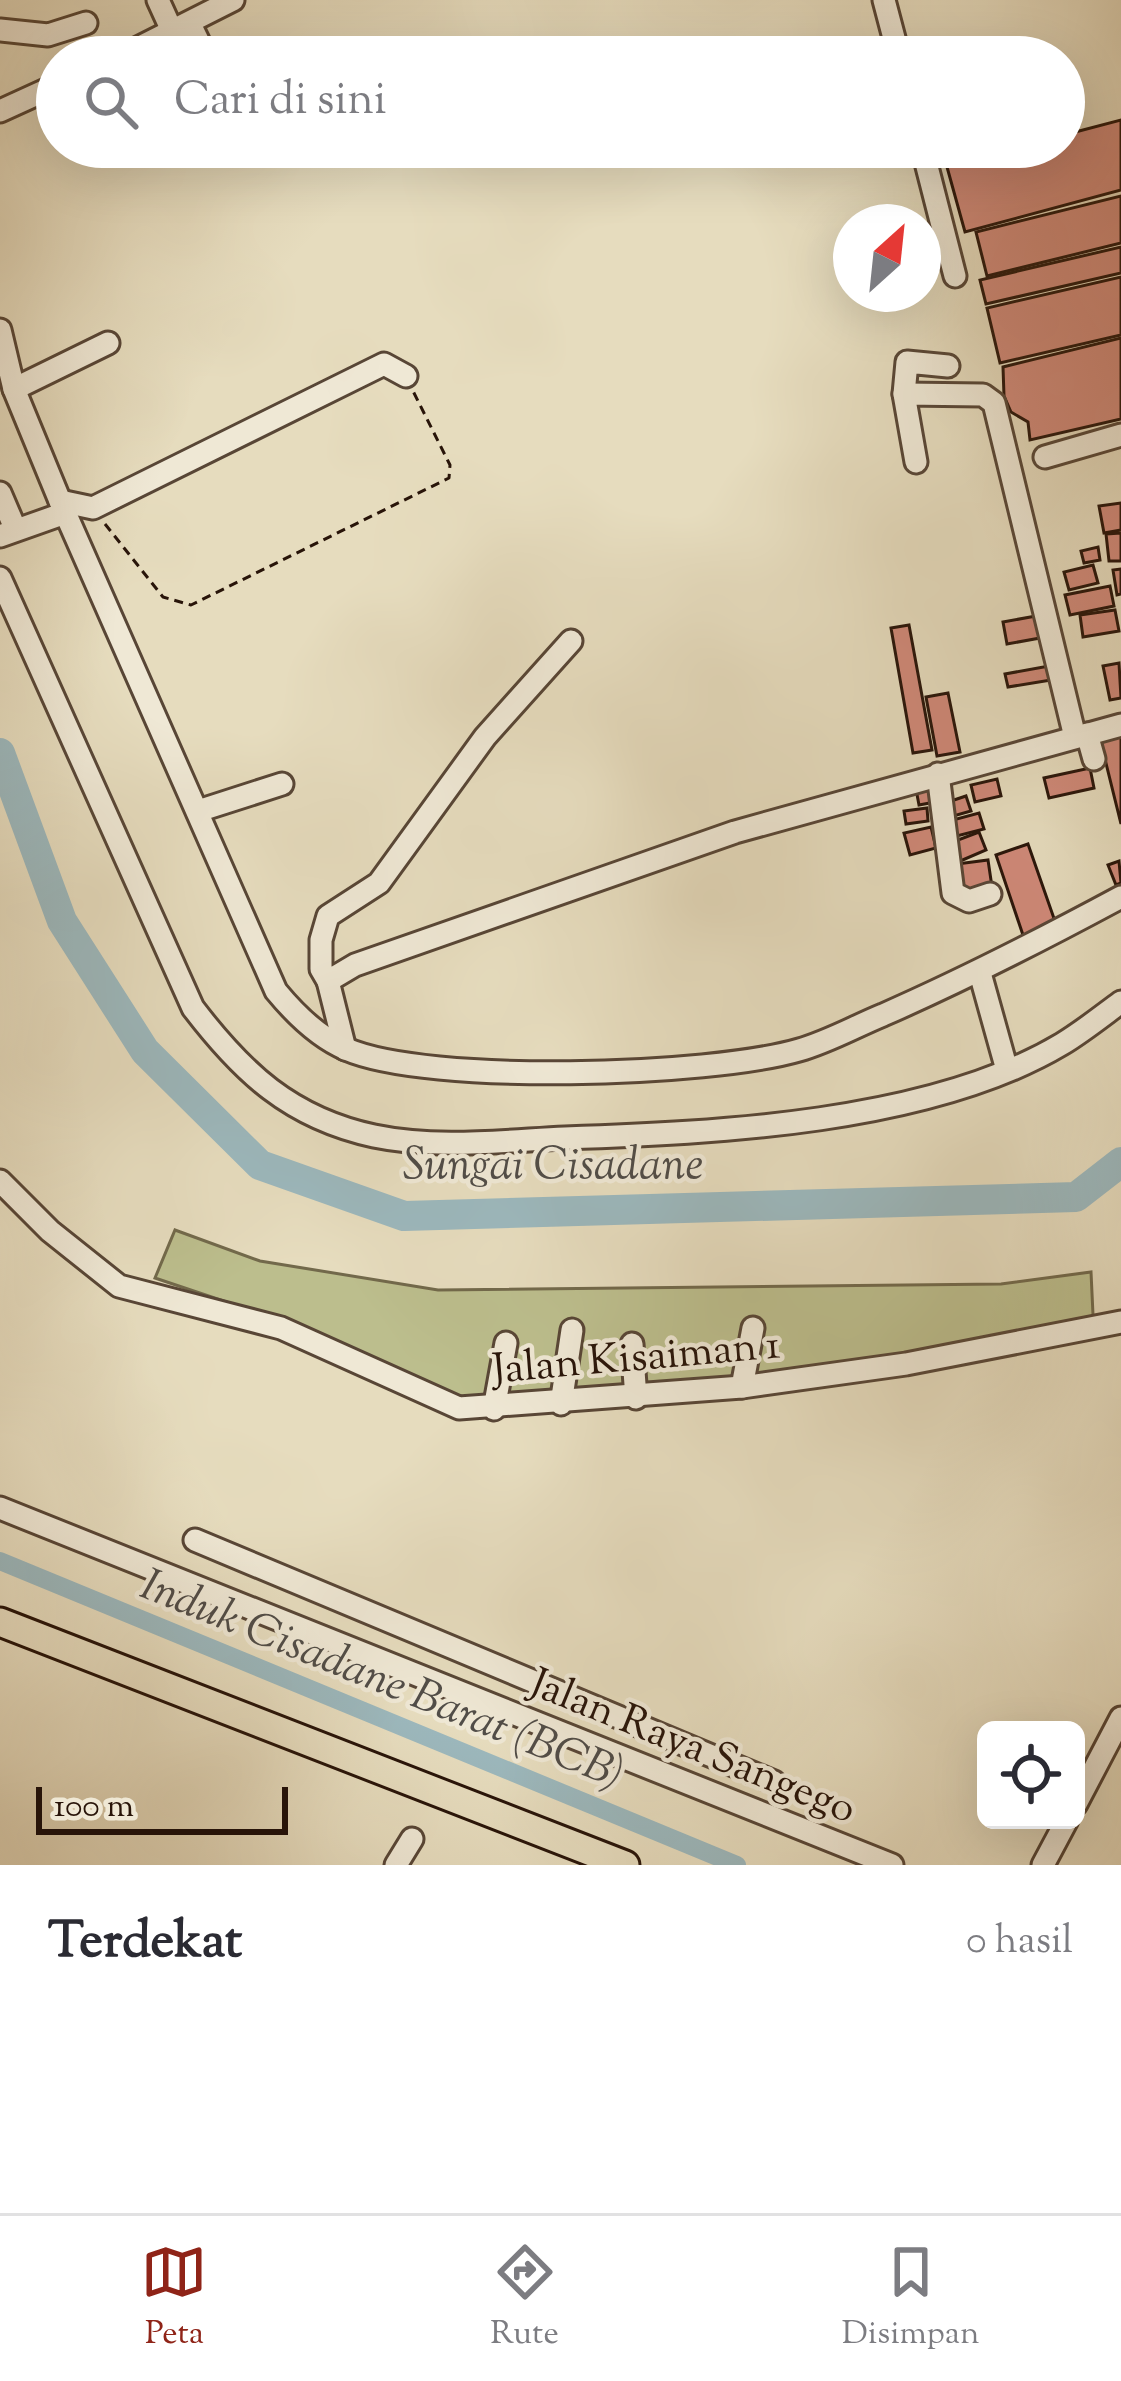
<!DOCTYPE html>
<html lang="id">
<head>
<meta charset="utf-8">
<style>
  :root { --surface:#fff; --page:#f7f7f7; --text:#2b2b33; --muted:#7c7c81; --line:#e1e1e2; --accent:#8f2418 }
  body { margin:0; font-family:"Sorts Mill Goudy",serif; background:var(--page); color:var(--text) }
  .controls { position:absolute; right:36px; bottom:36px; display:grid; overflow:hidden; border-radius:18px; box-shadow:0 12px 48px #0002 }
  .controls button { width:108px; height:108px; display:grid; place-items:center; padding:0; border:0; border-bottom:3px solid var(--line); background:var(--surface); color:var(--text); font:60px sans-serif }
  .compass { position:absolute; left:833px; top:204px; width:108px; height:108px; border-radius:50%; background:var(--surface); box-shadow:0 12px 48px #0002; rotate:27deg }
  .scale { position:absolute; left:36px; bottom:30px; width:252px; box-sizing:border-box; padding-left:12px; border:6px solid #281409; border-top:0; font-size:33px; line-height:42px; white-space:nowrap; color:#281409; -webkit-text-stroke:9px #efe8d5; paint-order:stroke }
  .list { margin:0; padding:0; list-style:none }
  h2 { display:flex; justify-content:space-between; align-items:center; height:156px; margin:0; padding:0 48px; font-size:51px }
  h2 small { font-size:39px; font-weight:400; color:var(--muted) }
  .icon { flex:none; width:66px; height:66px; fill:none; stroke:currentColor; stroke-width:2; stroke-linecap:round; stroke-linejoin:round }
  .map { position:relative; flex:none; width:1121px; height:1865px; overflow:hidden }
  .search { position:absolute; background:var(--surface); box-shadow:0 12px 48px #0002; left:36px; right:36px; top:36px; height:132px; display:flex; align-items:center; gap:30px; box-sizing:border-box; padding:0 42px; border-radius:66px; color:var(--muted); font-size:45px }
  .sheet { height:348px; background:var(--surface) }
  nav { display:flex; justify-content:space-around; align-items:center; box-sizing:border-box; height:168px; border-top:3px solid var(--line); background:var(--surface); font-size:33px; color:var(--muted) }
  nav a { display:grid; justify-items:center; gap:6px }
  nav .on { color:var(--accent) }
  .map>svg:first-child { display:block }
</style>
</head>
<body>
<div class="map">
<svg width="1121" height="1865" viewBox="0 0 1121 1865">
  <rect width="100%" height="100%" fill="#e6dcbe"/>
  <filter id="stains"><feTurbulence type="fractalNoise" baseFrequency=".00167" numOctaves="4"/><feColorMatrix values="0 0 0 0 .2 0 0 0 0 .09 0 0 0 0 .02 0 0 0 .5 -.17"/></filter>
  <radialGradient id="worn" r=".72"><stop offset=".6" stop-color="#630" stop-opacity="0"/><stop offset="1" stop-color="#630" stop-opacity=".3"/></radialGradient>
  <!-- green -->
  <path fill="#bcbe8d" stroke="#72694b" stroke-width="3" d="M175,1230L260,1261L438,1290L1001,1284L1091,1272L1094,1336L755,1394L479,1418L283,1321L155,1278Z"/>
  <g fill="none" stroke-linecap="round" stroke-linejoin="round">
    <!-- canal -->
    <path stroke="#9cb8bd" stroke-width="18" d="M0,1561L737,1865"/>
    <!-- river -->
    <path stroke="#9cb8bd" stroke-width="30" d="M0,753L62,921L145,1051L260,1165L404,1216L1076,1197L1121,1162"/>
  </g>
  <!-- building -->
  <g fill="#d08979" stroke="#281409" stroke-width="3">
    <path d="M1121,120V190L965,232L947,167L1020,147H1064V135Z"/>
    <path d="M807,147H834L820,161Z"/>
    <path d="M1121,196V243L987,276L976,232Z"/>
    <path d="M1121,247V273L986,304L980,280Z"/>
    <path d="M1121,277V335L1000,363L987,308Z"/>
    <path d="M1121,338V419L1030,440L1028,422L1011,412L1004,396L1003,367Z"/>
    <path d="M1121,503V530L1104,533L1099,506Z"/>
    <path d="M1121,533V561H1109L1106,534Z"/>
    <path d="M1098,547L1100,560L1084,563L1081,551Z"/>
    <path d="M1093,565L1098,583L1069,590L1064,572Z"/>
    <path d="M1121,569V594L1117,595L1113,570Z"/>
    <path d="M1110,586L1114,606L1070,615L1065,595Z"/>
    <path d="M1115,610L1119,631L1083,637L1080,615Z"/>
    <path d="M1036,616L1040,638L1007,644L1003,622Z"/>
    <path d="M909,625L932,750L913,753L891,628Z"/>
    <path d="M1119,663L1121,698L1110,700L1103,666Z"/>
    <path d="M1049,666L1051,680L1008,687L1005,674Z"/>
    <path d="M948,693L960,752L937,756L926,697Z"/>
    <path d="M1121,734V824L1100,739Z"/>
    <path d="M1090,768L1094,788L1049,798L1044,778Z"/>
    <path d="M997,779L1001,796L975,802L971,785Z"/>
    <path d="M931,781L935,802L919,805L915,784Z"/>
    <path d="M966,796L971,811L950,817L945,803Z"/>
    <path d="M927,808L928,821L906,824L904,811Z"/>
    <path d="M979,813L984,829L953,837L949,821Z"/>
    <path d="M931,827L936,848L910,855L904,833Z"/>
    <path d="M979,832L986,850L958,862L950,843Z"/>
    <path d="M1028,844L1057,927L1024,938L996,855Z"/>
    <path d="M988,860L992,887L961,891L957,864Z"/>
    <path d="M1119,861L1121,883L1116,885L1108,865Z"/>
  </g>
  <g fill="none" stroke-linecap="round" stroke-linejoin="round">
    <defs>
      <g id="minor">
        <path d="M158,0L173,33"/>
        <path d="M884,0L899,57"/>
        <path d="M191,26L206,57"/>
        <path d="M0,30L48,35L86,23"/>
        <path d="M120,57L233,0"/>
        <path d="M0,111L57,85"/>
        <path d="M922,147L955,276"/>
        <path d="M0,330L14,389L60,501L276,991C295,1014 318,1037 346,1049C429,1085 710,1076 799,1050C828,1042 856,1026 883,1015C965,979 1043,939 1121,897"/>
        <path d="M14,389L108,343"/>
        <path d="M904,394L907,362L948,366"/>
        <path d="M1045,457L1121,435"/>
        <path d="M916,462L904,394L983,395L994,403L1075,737"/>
        <path d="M0,493L15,528"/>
        <path d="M60,501L93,508L384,364L406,376"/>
        <path d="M0,536L65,513"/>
        <path d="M0,578L193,1008C242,1072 290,1118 374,1136C436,1149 502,1141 565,1138C715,1133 930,1123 1062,1044C1082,1032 1102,1016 1121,1002"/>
        <path d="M1087,734L1094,759"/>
        <path d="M938,774L953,893L969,901L990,894"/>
        <path d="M198,811L282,784"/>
        <path d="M980,973L1007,1070"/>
        <path d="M328,981L321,969V940L328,916L379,883L485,737L571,641"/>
        <path d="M345,1049L328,981L355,965L735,832L1121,725"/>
        <path d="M0,1181L50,1231L119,1286L281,1328L459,1408L742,1387L906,1364L1121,1322"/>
        <path d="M632,1344L636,1398"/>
        <path d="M742,1387L753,1328"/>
        <path d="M561,1404L572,1330"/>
        <path d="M494,1409L506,1343"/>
        <path d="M0,1508L892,1865"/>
        <path d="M195,1540L774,1782"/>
        <path d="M1076,1804L1121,1718"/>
        <path d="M396,1865L412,1839"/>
        <path d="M1043,1865L1067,1820"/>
      </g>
      <path id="major" d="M0,1622L625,1865"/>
    </defs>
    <!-- minor casing -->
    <use href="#minor" stroke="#584636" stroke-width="27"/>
    <!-- major casing -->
    <use href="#major" stroke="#281409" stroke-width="33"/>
    <!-- path -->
    <path stroke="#281409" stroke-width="3" stroke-dasharray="9 6" stroke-linecap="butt" d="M105,524L163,597L191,605L449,478L450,465L413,391"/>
    <!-- minor -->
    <use href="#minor" stroke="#efe8d5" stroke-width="21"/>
    <!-- major -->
    <use href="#major" stroke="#e6dcbe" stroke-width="27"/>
  </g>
  <g text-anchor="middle" stroke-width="9" stroke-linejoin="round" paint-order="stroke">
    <!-- street labels -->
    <g font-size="42" fill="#281409" stroke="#efe8d5">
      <text transform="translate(636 1355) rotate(-5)" y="15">Jalan Kisaiman 1</text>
      <text transform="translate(694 1744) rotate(22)" y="15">Jalan Raya Sangego</text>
    </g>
    <!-- water labels -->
    <g font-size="45" font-style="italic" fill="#514d48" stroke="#efe8d5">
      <text x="553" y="1178">Sungai Cisadane</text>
      <text transform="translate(383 1677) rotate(22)" y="16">Induk Cisadane Barat (BCB)</text>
    </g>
  </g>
  <rect width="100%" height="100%" filter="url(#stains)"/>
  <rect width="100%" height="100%" fill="url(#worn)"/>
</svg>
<div class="controls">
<button><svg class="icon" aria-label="locate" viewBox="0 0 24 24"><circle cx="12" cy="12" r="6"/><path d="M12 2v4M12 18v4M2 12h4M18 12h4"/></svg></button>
</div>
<svg class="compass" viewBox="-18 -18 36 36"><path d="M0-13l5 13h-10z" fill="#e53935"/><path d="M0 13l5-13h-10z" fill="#7c7c81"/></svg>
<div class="scale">100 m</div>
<div class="search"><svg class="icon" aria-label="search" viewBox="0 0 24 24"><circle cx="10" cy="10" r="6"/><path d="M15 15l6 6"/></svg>Cari di sini</div>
</div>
<section class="sheet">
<h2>Terdekat<small>0 hasil</small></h2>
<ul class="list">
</ul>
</section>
<nav>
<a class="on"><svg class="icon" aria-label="map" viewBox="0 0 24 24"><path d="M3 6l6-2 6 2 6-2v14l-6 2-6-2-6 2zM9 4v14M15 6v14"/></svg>Peta</a>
<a><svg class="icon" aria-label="directions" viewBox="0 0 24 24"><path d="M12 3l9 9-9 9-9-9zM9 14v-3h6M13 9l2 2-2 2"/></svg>Rute</a>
<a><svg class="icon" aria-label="saved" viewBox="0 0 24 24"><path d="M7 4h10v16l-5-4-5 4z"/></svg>Disimpan</a>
</nav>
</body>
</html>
